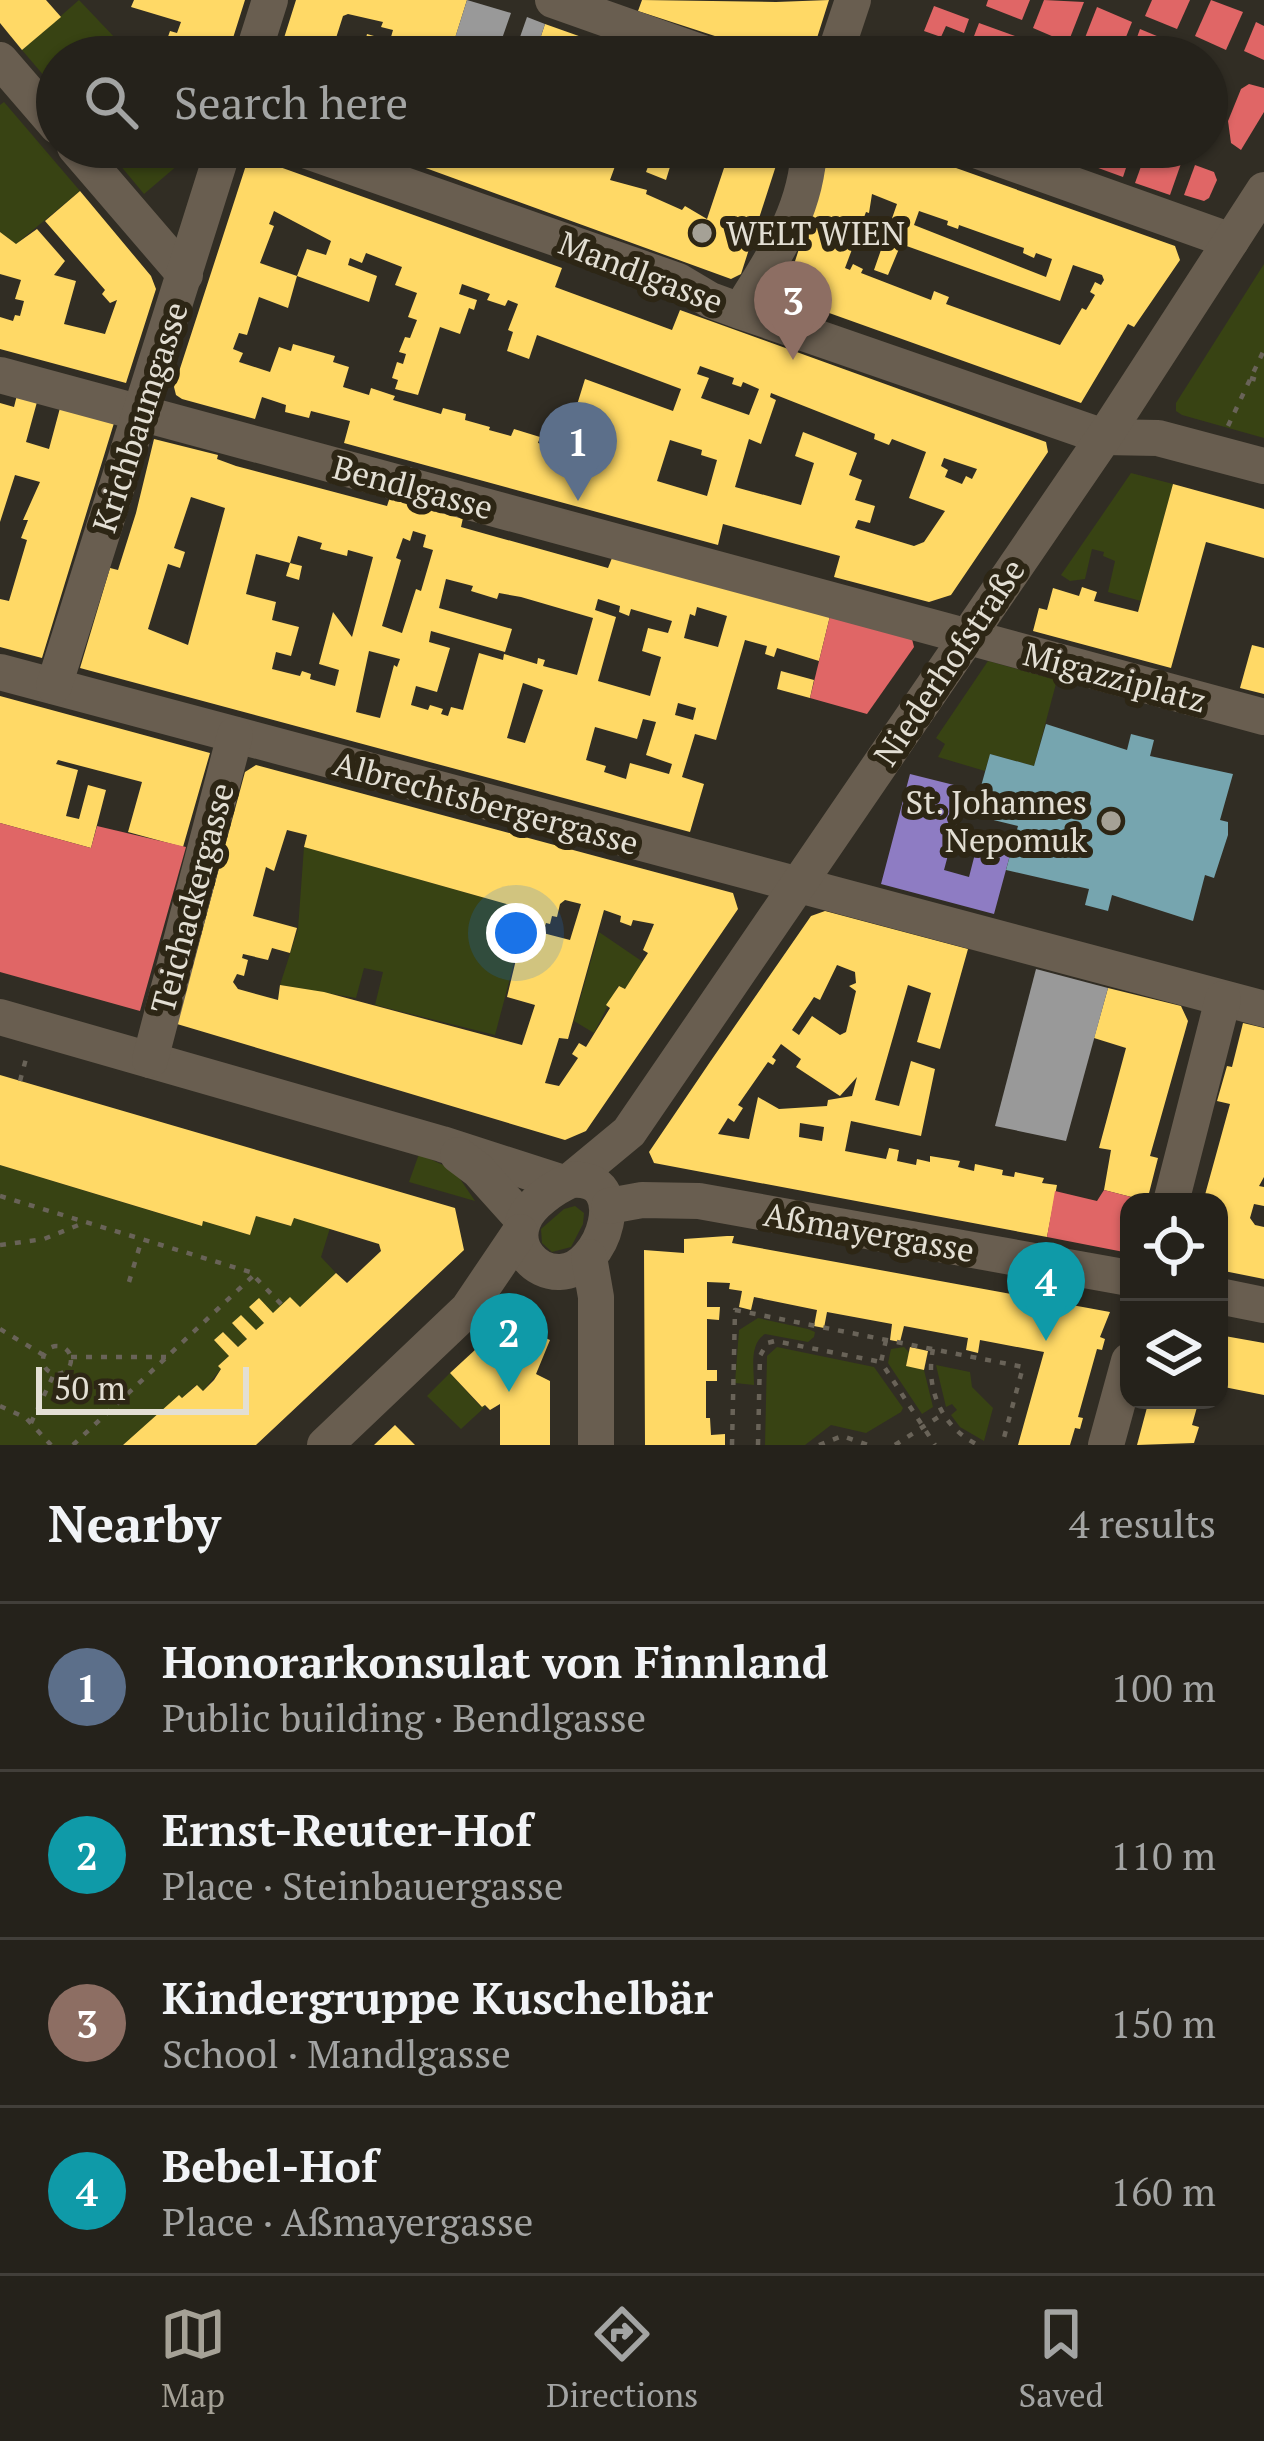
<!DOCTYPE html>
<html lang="en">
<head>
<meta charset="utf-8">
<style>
  :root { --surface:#25221b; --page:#312f28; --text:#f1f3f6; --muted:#a3a4a3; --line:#423f3a; --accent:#a5a196 }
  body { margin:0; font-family:"PT Serif",serif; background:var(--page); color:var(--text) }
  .controls { position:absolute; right:36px; bottom:36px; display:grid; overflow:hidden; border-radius:24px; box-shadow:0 3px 9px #0004 }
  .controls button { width:108px; height:108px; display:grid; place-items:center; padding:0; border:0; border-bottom:3px solid var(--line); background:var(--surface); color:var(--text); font:60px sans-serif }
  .scale { position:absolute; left:36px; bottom:30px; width:213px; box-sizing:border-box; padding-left:12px; border:6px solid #e3dfd4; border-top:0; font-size:33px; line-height:42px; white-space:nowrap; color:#e3dfd4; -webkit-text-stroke:9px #2d2615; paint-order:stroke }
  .you { position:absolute; left:516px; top:933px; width:42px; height:42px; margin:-30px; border:9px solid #fff; border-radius:50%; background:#1a73e8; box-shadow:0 0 0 18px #1a73e833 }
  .badge { display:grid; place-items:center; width:78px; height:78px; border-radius:50%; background:var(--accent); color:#fff; font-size:39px; font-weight:700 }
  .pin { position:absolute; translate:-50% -99px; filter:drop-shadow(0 3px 6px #0008) }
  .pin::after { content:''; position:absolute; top:63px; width:42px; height:36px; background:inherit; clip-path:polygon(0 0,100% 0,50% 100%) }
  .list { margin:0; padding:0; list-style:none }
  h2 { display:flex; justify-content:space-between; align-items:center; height:156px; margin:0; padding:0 48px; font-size:51px }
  h2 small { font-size:39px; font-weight:400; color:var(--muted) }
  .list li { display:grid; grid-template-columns:78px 1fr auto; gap:36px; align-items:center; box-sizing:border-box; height:168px; padding:0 48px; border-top:3px solid var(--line) }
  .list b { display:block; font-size:45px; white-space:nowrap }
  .list p { margin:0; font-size:39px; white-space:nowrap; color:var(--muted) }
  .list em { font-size:39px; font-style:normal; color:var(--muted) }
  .icon { flex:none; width:66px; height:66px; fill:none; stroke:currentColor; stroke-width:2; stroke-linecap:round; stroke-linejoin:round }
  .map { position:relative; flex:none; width:1264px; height:1445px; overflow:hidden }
  .search { position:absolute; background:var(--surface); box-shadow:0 3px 9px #0004; left:36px; right:36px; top:36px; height:132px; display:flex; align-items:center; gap:30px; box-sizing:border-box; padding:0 42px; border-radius:66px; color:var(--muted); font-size:45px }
  .sheet { height:828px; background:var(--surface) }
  nav { display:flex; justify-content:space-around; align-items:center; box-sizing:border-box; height:168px; border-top:3px solid var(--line); background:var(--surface); font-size:33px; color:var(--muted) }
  nav a { display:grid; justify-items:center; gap:6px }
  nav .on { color:var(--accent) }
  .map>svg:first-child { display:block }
</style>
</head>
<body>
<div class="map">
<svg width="1264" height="1445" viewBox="0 0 1264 1445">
  <rect width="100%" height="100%" fill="#312d24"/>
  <!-- green -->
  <g fill="#384313">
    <path d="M79,0L117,40L109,57H57V91L22,50Z"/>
    <path d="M4,102L80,191L16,244L0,232V105Z"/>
    <path d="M105,147H199L144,194Z"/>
    <path d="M1264,264V438L1182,415L1176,411V403Z"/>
    <path d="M1131,473L1173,484L1141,601L1108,592L1115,561L1103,556L1104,552L1092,549L1085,579L1070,581L1061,575Z"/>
    <path d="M988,661L1057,680L1034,766L990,754L985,771L938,757L945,744L936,738Z"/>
    <path d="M304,847L528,910L495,1035L375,1005L383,972L364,968L356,998L280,985L298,929Z"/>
    <path d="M599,932L643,962L625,989L618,986L594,1033L574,1021Z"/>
    <path d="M419,1154L454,1170L475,1201L409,1182Z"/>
    <path d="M0,1165L201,1226L203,1221L250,1235L256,1216L290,1226L294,1218L330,1228L321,1257L336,1273L300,1307L256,1330L233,1323L247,1339L238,1347L223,1332L214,1340L229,1356L218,1366L221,1369L203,1391L196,1385L182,1398L179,1396L123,1445H0Z"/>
    <path d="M575,1206L584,1213L583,1224L571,1247L552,1252L542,1243L541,1229L564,1209Z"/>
    <path d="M758,1318L808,1329L815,1332L814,1337L808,1342L765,1334C749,1344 754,1368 754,1385L735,1383L739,1330Z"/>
    <path d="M777,1347L874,1367L903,1408L901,1412L866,1433L831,1425L805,1445H765L767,1356Z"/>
    <path d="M904,1347L909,1352L906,1365L924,1370L933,1407L922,1414L888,1363L891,1349Z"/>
    <path d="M936,1365L970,1372L972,1387L993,1408L984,1441L960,1427L951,1415L957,1410L952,1404L946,1407Z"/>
    <path d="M450,1373L481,1407L486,1406L461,1429L427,1396Z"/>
  </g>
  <!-- homes -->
  <g fill="#ffd966" fill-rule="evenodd">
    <path d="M0,0H46L61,17L22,50L0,23Z"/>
    <path d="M134,0H245L227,57H109L117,40L162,54L170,31L177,33L181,22L131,7Z"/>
    <path d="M296,0H467L451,51L438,47L436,54L391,37L393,30L381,27L383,22L348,14L343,16L330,57H278Z"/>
    <path d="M642,0L776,2L829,0L811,57H779L638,11Z"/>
    <path d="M545,24L635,56V57H534Z"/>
    <path d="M367,34L381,38L376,57L362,54Z"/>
    <path d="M368,147H535L532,155L565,166L572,147H622L610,180L647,190L646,194L682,210L685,206L707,219L731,147H782L741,274L731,279Z"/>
    <path d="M628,147H676L666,180L646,172L652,156Z"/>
    <path d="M832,147H897L1175,246L1180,260L1134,327L1128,324L1081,403L790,299L786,289ZM872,194L897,204L874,270L888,275L901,244L1060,301L1073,265L1102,275L1104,280L1101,285L1095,282L1090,292L1095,295L1086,310L1082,308L1060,345L946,304L949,297L934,291L931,300L861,273L863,269L853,264L850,270L845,268L866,212L869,213ZM919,211L948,221L947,225L958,229L959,225L1024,248L1023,253L1034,258L1036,253L1052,259L1046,277L914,225Z"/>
    <path d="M249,156L562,268L555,287L672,330L680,310L1046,442L1048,452L951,595L929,602L834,577L840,556L723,524L718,545L344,443L350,421L311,411L309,418L285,412L286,405L262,397L255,419L182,399L176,395L174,387ZM274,211L331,241L326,255L307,249L297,276L260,263L274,226L269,224ZM366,253L402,267L395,285L417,293L408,317L417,320L410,338L405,337L399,352L406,354L403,364L397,362L392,378L398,380L395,389L418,395L440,327L460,334L469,308L474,310L477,300L459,294L462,284L490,294L487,300L505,306L508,300L518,304L508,330L513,332L507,351L529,359L537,335L681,389L673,411L585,379L563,450L538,443L540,437L514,429L511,436L489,430L490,427L465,420L466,414L443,408L441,414L393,400L395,396L371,388L369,395L343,387L349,367L333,362L335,356L293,344L291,351L279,347L270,372L239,362L243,353L233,349L239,333L247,335L259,297L288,308L297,276L369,302L377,276L348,265L350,258L362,263ZM700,366L734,378L732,384L741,387L743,382L759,389L749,415L701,398L709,378L697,374ZM771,393L875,434L874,439L889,445L892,439L926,452L909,498L945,511L924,542L914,546L855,528L858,520L870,523L875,506L855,500L862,480L849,475L857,453L803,432L795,456L814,463L801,505L735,487L749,439L761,444L776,400L770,397ZM670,440L702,450L701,455L717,460L707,496L657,481ZM944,458L977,469L972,479L966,476L962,484L945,477L948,470L941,466Z"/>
    <path d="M80,191L151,276L156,289L126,383L0,349V317L13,321L15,315L20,316L24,301L15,299L21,280L0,274V232L16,244L37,229L65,261L54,275L76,281L64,324L105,334L117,300L110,303L102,294L105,290L45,221Z"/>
    <path d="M17,395L37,402L26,442L49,449L60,408L114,423L42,658L0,647V599L9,601L27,540L21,538L28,520H23L40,482L15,475L0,522V403L14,407Z"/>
    <path d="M154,439L218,455L217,459L236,466L387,506L390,497L463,518L461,527L608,568L612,558L830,616L819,661L777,648L774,657L765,654L767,646L745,640L716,740L695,734L682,777L704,784L690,832L80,668L110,568L118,570L136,513ZM191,497L225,508L188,645L148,629L168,564L180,568L185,552L174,548ZM413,531L426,535L423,547L433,550L421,591L416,589L402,633L382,626L401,560L396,558L403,538L410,541ZM298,536L322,543L320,549L347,556L348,550L373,557L352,637L333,612L319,664L339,670L335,686L310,679L311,674L302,671L300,676L272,669L276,652L291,656L299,627L272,620L276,602L246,594L256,554L290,563L286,576L299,580L302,566L290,563ZM446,579L473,586L471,591L497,599L499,593L521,597L593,618L577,675L543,666L545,660L538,658L537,664L504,654L503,660L479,653L463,710L451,707L448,716L441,714L443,709L430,705L428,710L411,705L416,686L437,692L450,648L429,642L431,631L505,652L512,629L439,608ZM598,599L620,606L619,612L629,616L631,609L672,621L668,633L648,628L642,651L661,657L650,696L598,681L616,617L595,610ZM697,607L727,616L718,647L684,638L690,614L695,616ZM369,651L400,659L397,667L394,665L380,718L356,712ZM523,683L543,690L525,743L507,738ZM678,703L696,708L693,720L675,715ZM643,719L656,722L646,755L672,764L669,774L630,763L626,779L604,772L606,766L586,760L595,727L637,739Z"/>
    <path d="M1173,484L1264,509V558L1206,542L1171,668L1033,631L1039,608L1047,610L1053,588L1079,596L1082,587L1097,592L1094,601L1138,612Z"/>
    <path d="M1252,645L1264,648V694L1240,688Z"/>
    <path d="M781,671L814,680L810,698L777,689Z"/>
    <path d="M0,696L210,753L183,847L128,832L142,782L58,760L56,764L78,770L66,816L79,819L88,785L106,790L91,848L0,823Z"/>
    <path d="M256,765L733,893L738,909L586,1131L565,1140L177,1024L245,772ZM287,830L307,835L304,847L528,910L507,997L535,1005L522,1045L324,992L280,985L278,1000L238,989L233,982L237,974L244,976L248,960L242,958L243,954L268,960L272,948L290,953L297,928L253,916L266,867L274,871ZM565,900L581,904L570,940L543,933L546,923L550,924L552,916L557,917L560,904ZM604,910L621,916L620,922L631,926L633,920L654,924L643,950L648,953L625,989L619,986L606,1005L610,1008L586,1047L579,1043L572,1054L578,1058L559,1086L545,1083L559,1038L568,1039Z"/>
    <path d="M825,911L968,949L940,1049L917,1042L931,993L908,985L875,1100L899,1106L911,1061L935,1069L921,1136L851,1121L845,1151L886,1159L889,1148L899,1150L897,1161L916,1165L917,1159L930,1162V1156L960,1161L958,1167L974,1171L975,1164L1003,1170L1002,1175L1014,1177L1015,1172L1044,1178L1042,1183L1057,1185L1047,1237L654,1163L649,1152L710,1062L811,916ZM837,965L855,972L856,983L849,986L856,991L846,1032L840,1035L812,1016L799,1035L792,1030L814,997L820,1000ZM781,1044L801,1059L796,1067L840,1096L857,1077L852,1096L828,1100L827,1106L779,1109L758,1097L749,1139L718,1134L728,1118L734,1122L743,1108L738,1105L768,1062L773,1065L776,1060L772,1057ZM800,1123L824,1127L822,1141L799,1137Z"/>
    <path d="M1108,988L1181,1006L1188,1021L1150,1156L1158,1158L1147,1201L1104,1190L1111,1150L1099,1148L1126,1048L1094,1038Z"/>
    <path d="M1243,1023L1264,1028V1177L1259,1186L1264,1187V1206L1254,1204L1250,1218L1255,1225L1264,1227V1279L1219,1270V1202H1203L1230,1104L1217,1101L1227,1066L1232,1067Z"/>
    <path d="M0,1075L455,1208L464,1250L256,1445H123L179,1395L182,1398L197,1385L203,1391L214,1380L221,1369L218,1366L229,1356L214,1340L223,1332L238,1347L247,1339L232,1323L241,1315L256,1330L264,1323L249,1307L259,1298L273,1313L290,1297L300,1307L336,1273L347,1283L381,1251L379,1244L294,1218L291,1226L256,1216L250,1235L203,1221L202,1226L0,1165Z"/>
    <path d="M727,1236H734L732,1243L1110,1312L1100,1337L1105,1339L1102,1350L1097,1349L1078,1417L1083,1418L1080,1429L1075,1428L1070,1445H1018L1044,1352L980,1340L978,1353L966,1350L968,1338L904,1326L900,1342L890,1340L892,1324L827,1312L824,1328L814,1326L817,1310L754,1297L751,1310L739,1307L742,1291L729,1289L730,1283L707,1282V1307H720L719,1320L707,1319V1370H717V1381H706V1418H710L711,1435L725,1434V1445H645L644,1250L684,1253V1239Z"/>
    <path d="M506,1321L550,1340L536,1374L550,1381V1445H500V1404L490,1410L485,1405L482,1407L450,1373L476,1349L491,1355Z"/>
    <path d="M1219,1335L1264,1343V1395L1219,1386Z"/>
    <path d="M910,1347L928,1351L924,1370L906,1366Z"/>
    <path d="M1149,1400H1199L1192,1425L1199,1427L1194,1443L1137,1445Z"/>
    <path d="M395,1425L415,1445H374Z"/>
  </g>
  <!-- shops -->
  <g fill="#e06666">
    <path d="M988,0H1030L1022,20L986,6Z"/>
    <path d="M1044,0L1084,2L1068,43L1033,28Z"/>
    <path d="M1152,0H1190L1177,29L1145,16Z"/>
    <path d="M1211,0L1243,12L1226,50L1195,36Z"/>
    <path d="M934,6L969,19L964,33L946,26L941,37L924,31Z"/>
    <path d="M1097,7L1132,22L1118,57H1104L1081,48Z"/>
    <path d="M1256,22L1264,26V60L1244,51Z"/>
    <path d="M979,23L1015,36L1008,57H966Z"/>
    <path d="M1140,29L1176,44L1171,57H1130Z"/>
    <path d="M1029,41L1070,57H1022Z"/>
    <path d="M867,45L900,56V57H862Z"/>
    <path d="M1249,84L1264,88V112L1241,150L1231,143L1228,121L1241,89Z"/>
    <path d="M1041,147H1081L1076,160Z"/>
    <path d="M1097,147H1133L1123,177L1090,165Z"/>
    <path d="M1148,147L1184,155L1170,195L1135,183Z"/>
    <path d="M1195,165L1214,172L1217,180L1209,198L1204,201L1184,195Z"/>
    <path d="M830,616L912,639L914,647L867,714L810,698Z"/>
    <path d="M0,823L91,848L97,826L186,847L140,1011L0,972Z"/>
    <path d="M1104,1190L1143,1200L1129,1202V1253L1047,1237L1055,1191L1097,1201Z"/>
  </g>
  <!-- offices -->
  <path fill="#8e7cc3" d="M910,774L966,788L944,870L969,877L977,846L1010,855L994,914L881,884Z"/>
  <!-- public -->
  <path fill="#76a5af" d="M1046,724L1127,750L1131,734L1154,740L1150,756L1233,774L1220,820L1228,822V835L1214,878L1205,875L1193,921L1112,895L1108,911L1085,905L1089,889L1006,870L1018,826L973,815L990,754L1034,766Z"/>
  <!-- industry -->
  <g fill="#999">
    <path d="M467,0L511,13L497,53L506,57H449Z"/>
    <path d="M527,17L545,24L534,57H513Z"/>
    <path d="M1036,969L1108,988L1066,1141L995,1126Z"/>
  </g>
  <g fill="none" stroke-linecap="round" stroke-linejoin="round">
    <!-- path -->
    <g stroke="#696358" stroke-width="4.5" stroke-dasharray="6 9" stroke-linecap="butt">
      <path d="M1250,378L1264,382"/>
      <path d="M1228,426L1264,350"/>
      <path d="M20,1081L27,1055"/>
      <path d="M0,1196L250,1272L282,1305"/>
      <path d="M0,1245L44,1239L86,1222"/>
      <path d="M129,1282L141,1242"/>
      <path d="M0,1329L45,1356"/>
      <path d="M886,1340L881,1362L935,1445"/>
      <circle cx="57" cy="1360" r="14"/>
      <path d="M933,1349C925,1388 941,1427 978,1445"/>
      <path d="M71,1357H166"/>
      <path d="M0,1406L26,1418L51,1445"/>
      <path d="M31,1423L54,1374"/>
      <path d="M73,1445L254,1275"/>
      <path d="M732,1445L735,1310L1023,1367L1002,1445"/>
      <path d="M758,1445L760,1356L767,1343L775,1341L881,1362"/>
      <path d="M819,1445L842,1436L868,1445"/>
      <path d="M895,1445L943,1414"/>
    </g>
    <!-- minor -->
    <g stroke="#695e50" stroke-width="36">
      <path d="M553,0L714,57"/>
      <path d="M252,57L270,0"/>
      <path d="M834,57L853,0"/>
      <path d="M0,60L57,126"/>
      <path d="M75,147L185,275"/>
      <path d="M296,147L678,281L710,300L740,311L1104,437L1158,438L1264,466"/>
      <path d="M967,147L1231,241"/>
      <path d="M740,311C773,258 807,211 809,147"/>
      <path d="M0,375L1264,717"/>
      <path d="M0,672L1264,1009"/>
      <path d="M54,686L224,147"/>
      <path d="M0,1017L442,1144L563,1183"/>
      <path d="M150,1060L235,735"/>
      <path d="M458,1155L478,1170L523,1220"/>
      <path d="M571,1180L629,1132L1104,437L1264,190"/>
      <path d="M571,1180C634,1174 604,1271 560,1272C534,1273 513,1247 523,1222C529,1204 555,1187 571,1180Z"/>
      <path d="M1171,1202L1223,999"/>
      <path d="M609,1206L642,1200L699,1201L1129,1278"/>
      <path d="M589,1257L596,1297V1445"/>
      <path d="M1219,1296L1264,1305"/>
      <path d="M325,1445L468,1309L520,1232"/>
      <path d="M1106,1445L1129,1361"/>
    </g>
  </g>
  <!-- markers -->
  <g fill="#a5a196" stroke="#2d2615" stroke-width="4.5">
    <circle cx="702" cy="233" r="12"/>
    <circle cx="1111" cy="821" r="12"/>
  </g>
  <g text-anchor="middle" stroke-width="12" stroke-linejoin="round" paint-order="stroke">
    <!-- poi labels -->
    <g font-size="33" fill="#e3dfd4" stroke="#2d2615" text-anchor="start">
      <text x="726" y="245">WELT WIEN</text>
      <text x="1087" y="814" text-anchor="end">St. Johannes<tspan x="1087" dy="38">Nepomuk</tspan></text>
    </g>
    <!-- street labels -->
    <g font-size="33" fill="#e3dfd4" stroke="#2d2615">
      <text transform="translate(641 272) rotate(21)" y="12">Mandlgasse</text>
      <text transform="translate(140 417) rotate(-72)" y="12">Krichbaumgasse</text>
      <text transform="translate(413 487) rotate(15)" y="12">Bendlgasse</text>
      <text transform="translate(949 662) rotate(-56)" y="12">Niederhofstraße</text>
      <text transform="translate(1115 677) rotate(15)" y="12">Migazziplatz</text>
      <text transform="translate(486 803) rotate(15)" y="12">Albrechtsbergergasse</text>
      <text transform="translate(192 898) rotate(-75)" y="12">Teichackergasse</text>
      <text transform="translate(869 1232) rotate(10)" y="12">Aßmayergasse</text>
    </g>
  </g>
</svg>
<div class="controls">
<button><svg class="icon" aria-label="locate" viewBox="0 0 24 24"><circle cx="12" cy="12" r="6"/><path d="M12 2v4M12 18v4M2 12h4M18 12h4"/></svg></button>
<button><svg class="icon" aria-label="layers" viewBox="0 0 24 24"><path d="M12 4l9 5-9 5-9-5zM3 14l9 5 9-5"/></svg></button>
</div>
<div class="scale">50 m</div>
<div class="you"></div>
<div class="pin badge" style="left:578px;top:501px;background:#5c6f8a">1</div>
<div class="pin badge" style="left:509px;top:1392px;background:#0f9aa8">2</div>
<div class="pin badge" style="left:793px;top:360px;background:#8d6e63">3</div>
<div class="pin badge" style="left:1046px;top:1341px;background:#0f9aa8">4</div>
<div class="search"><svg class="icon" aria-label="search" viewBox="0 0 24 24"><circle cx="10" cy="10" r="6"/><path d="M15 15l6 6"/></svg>Search here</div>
</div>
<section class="sheet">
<h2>Nearby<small>4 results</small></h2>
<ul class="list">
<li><span class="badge" style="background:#5c6f8a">1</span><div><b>Honorarkonsulat von Finnland</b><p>Public building · Bendlgasse</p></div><em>100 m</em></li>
<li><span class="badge" style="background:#0f9aa8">2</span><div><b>Ernst-Reuter-Hof</b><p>Place · Steinbauergasse</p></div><em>110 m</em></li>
<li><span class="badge" style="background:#8d6e63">3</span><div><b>Kindergruppe Kuschelbär</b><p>School · Mandlgasse</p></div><em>150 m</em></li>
<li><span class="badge" style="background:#0f9aa8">4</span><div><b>Bebel-Hof</b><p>Place · Aßmayergasse</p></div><em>160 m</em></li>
</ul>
</section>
<nav>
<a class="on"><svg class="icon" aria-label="map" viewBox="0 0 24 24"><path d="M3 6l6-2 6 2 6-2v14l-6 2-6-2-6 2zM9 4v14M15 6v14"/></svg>Map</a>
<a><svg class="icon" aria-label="directions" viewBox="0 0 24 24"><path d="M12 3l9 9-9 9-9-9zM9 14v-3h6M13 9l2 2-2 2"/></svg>Directions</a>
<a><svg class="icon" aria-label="saved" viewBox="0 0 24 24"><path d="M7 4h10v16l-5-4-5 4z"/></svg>Saved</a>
</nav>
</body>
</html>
